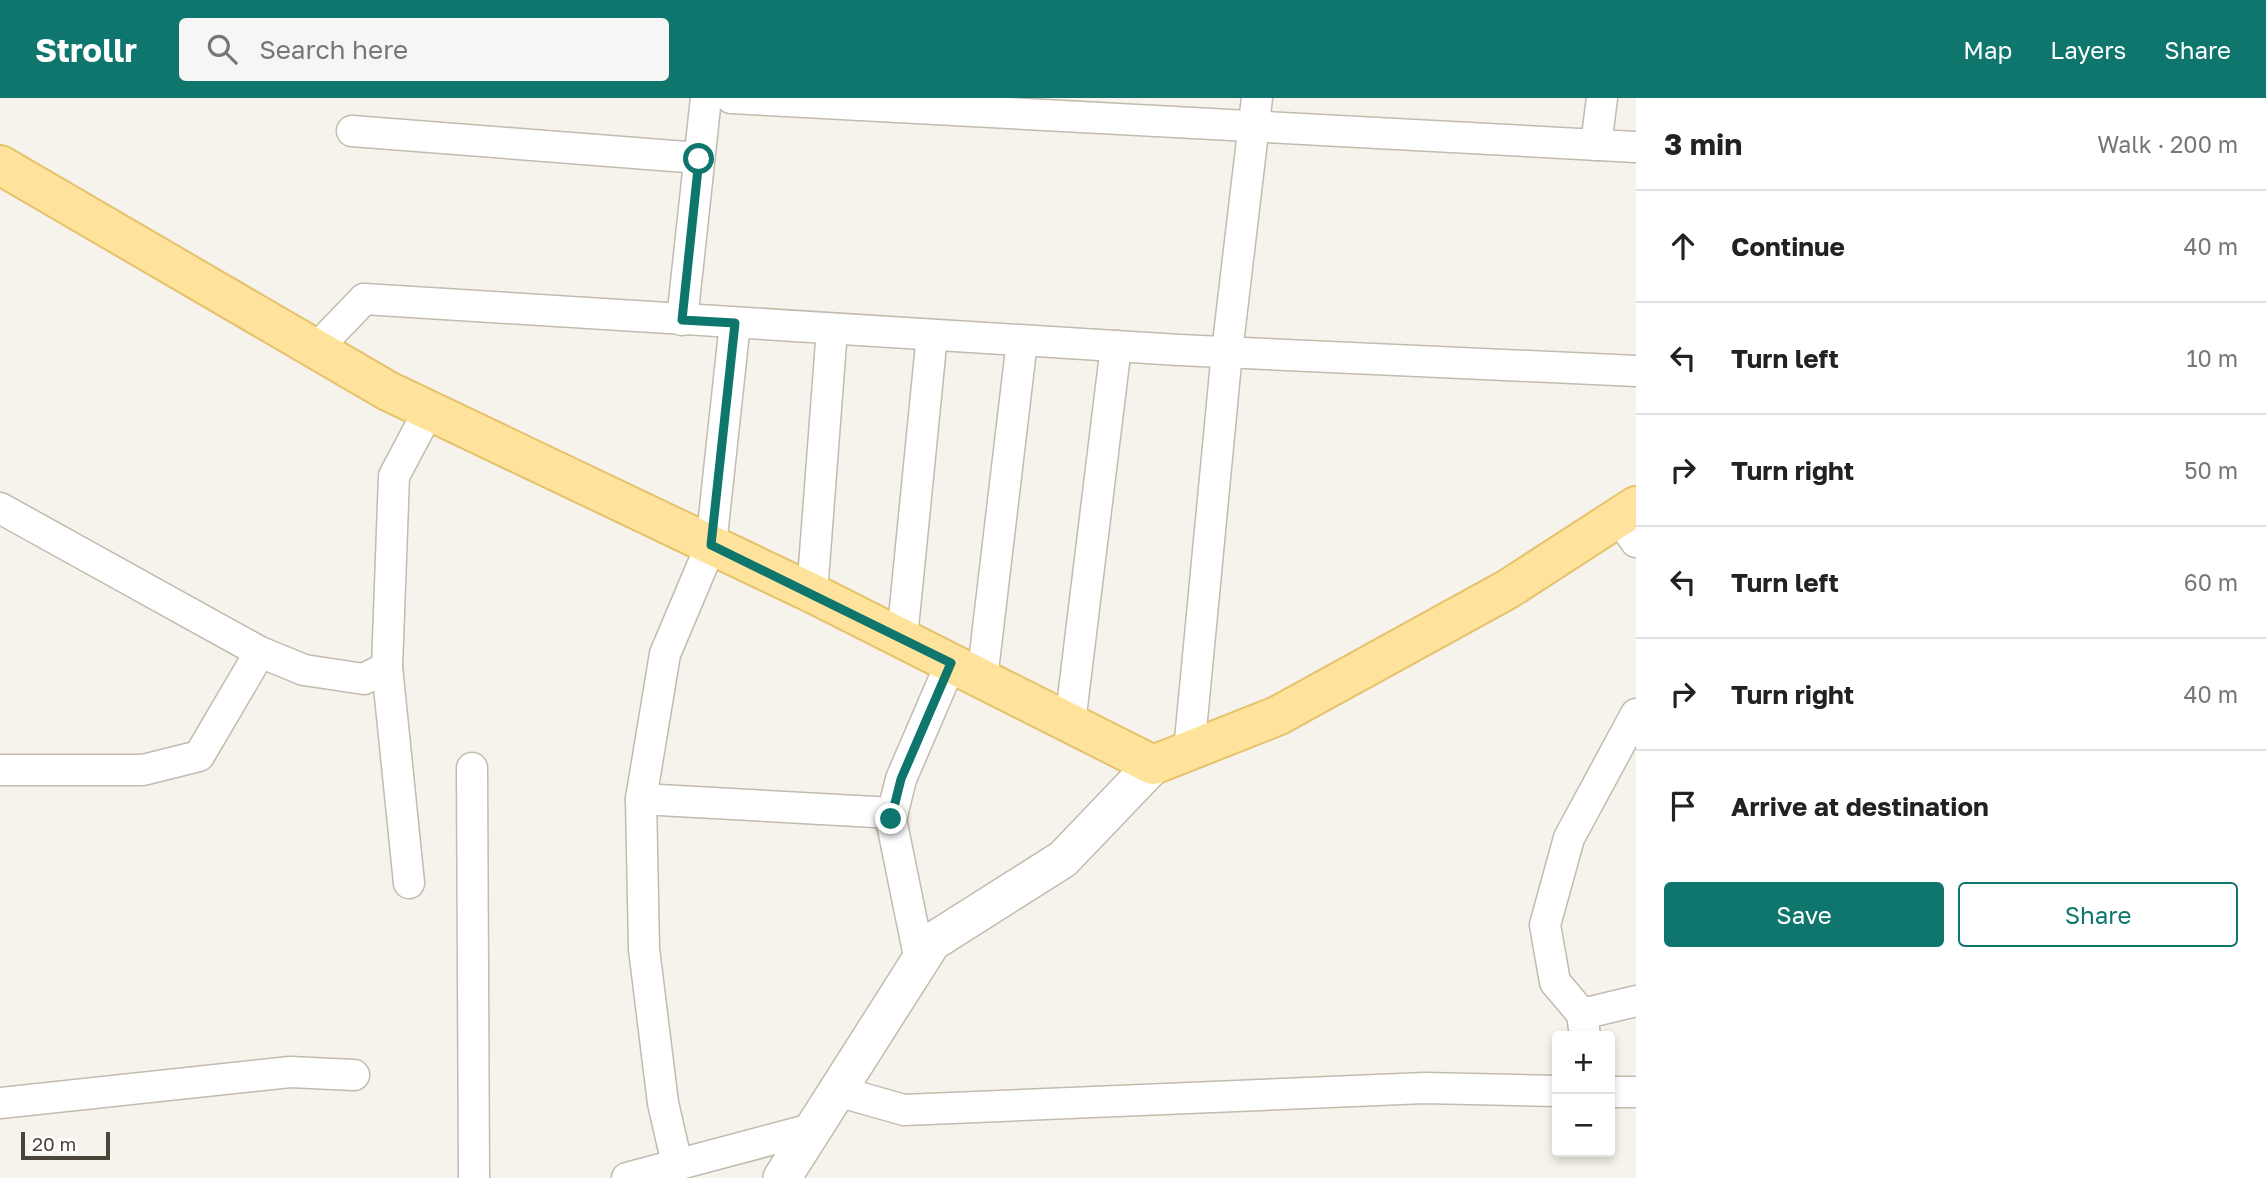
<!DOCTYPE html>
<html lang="en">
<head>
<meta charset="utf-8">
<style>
  :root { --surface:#fff; --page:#f6f6f6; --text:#222; --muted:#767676; --line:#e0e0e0; --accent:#0f766e }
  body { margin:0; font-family:"Golos Text",sans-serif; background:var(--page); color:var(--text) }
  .controls { position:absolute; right:21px; bottom:21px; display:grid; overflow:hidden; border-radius:7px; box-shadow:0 4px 10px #0003 }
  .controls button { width:63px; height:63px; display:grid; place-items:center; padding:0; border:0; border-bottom:2px solid var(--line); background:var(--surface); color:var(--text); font:35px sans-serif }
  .scale { position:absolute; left:21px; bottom:18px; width:89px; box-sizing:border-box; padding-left:7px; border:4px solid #4b4439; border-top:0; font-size:19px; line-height:24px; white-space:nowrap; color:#4b4439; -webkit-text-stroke:5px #fff; paint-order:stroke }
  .stop { position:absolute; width:21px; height:21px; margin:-16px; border:5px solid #0f766e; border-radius:50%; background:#fff }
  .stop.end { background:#0f766e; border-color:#fff; box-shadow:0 2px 7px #0008 }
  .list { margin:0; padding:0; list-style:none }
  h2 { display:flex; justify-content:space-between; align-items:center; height:91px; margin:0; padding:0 28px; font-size:30px }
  h2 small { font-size:23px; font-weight:400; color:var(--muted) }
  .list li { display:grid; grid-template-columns:46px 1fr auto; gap:21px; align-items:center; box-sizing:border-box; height:112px; padding:0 28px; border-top:2px solid var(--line) }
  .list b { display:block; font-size:26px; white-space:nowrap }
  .list em { font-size:23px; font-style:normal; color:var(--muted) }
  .actions { display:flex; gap:14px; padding:21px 28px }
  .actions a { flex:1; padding:16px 0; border:2px solid var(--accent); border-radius:7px; text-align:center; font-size:24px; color:var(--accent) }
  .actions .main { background:var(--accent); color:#fff }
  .icon { flex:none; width:38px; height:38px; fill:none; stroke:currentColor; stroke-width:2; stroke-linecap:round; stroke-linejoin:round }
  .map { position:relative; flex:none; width:1636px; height:1080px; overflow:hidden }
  header { display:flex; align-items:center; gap:42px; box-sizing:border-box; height:98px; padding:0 35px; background:var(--accent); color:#fff }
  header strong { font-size:33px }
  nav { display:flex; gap:38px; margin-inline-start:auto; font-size:24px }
  .search { width:490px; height:63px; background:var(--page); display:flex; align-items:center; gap:18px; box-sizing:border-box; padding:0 24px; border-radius:7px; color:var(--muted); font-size:26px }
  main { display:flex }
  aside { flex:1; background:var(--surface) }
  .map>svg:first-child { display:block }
</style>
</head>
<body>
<header>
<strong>Strollr</strong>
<div class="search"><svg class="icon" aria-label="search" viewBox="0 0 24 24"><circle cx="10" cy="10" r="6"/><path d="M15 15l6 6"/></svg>Search here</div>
<nav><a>Map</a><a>Layers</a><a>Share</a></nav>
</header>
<main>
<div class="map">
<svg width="1636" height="1080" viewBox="0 0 1636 1080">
  <rect width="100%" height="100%" fill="#f6f3ec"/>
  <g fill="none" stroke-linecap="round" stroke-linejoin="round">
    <defs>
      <g id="minor">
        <path d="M731,0L1636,49"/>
        <path d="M352,33L699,60"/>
        <path d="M1596,47L1602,0"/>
        <path d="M682,222L706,0"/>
        <path d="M316,251L364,201L1179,252L1636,273"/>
        <path d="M0,410L260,554L199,658L143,672H0"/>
        <path d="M1619,420L1636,444"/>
        <path d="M812,495L832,231"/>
        <path d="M902,540L932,237"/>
        <path d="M260,554L304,572L364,581L387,569L409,785"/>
        <path d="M387,569L394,378L429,312"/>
        <path d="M982,581L1022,243"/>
        <path d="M1070,625L1116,248"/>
        <path d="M1189,653L1227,254L1257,0"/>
        <path d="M472,670L474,1080"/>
        <path d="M641,701L893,715"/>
        <path d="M920,863L891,721L901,681L951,565"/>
        <path d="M1582,916L1636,903"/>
        <path d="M1585,938L1582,916L1555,884L1545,827L1569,740L1636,616"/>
        <path d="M837,993L904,1012L1425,990L1557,993"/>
        <path d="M1610,994H1636"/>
        <path d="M0,1005L290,974L354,977"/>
        <path d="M677,1066L663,1005L644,851L641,701L665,556L711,447L735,225"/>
        <path d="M627,1080L815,1030"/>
      </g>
      <path id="tertiary" d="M782,1080L932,844L1063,761L1153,667"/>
      <path id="primary" d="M0,67L388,293L812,495L1153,667L1277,618L1508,491L1636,408"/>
    </defs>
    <!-- minor casing -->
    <use href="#minor" stroke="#c2bbae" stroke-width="33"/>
    <!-- tertiary casing -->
    <use href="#tertiary" stroke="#c2bbae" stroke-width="40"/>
    <!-- primary casing -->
    <use href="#primary" stroke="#e6c16a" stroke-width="42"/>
    <!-- minor -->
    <use href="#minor" stroke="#fff" stroke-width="30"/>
    <!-- tertiary -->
    <use href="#tertiary" stroke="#fff" stroke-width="37"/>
    <!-- primary -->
    <use href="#primary" stroke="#ffe39c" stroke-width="38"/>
  </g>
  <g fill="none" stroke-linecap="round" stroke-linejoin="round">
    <!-- route -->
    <path stroke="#0f766e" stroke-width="9" d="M699,61L682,222L735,225L711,447L951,565L901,681L891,721"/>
  </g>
</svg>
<div class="controls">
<button>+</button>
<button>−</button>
</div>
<div class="scale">20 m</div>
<div class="stop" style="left:699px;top:61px"></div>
<div class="stop end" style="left:891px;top:721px"></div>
</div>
<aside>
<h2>3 min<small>Walk · 200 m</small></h2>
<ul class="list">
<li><svg class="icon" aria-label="ahead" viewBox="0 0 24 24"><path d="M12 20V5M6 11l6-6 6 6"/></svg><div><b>Continue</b></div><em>40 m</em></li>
<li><svg class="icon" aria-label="left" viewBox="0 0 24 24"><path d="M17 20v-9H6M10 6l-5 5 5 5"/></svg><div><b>Turn left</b></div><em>10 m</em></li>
<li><svg class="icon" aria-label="right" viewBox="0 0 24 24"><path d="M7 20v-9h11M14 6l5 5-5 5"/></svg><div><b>Turn right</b></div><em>50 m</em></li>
<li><svg class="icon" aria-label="left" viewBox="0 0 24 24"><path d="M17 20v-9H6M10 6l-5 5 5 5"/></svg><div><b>Turn left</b></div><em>60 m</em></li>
<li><svg class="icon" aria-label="right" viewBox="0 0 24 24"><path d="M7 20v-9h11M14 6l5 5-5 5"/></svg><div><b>Turn right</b></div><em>40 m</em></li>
<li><svg class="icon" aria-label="arrive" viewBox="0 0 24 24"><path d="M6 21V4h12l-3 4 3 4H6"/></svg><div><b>Arrive at destination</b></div></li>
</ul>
<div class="actions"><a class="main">Save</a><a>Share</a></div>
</aside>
</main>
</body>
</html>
